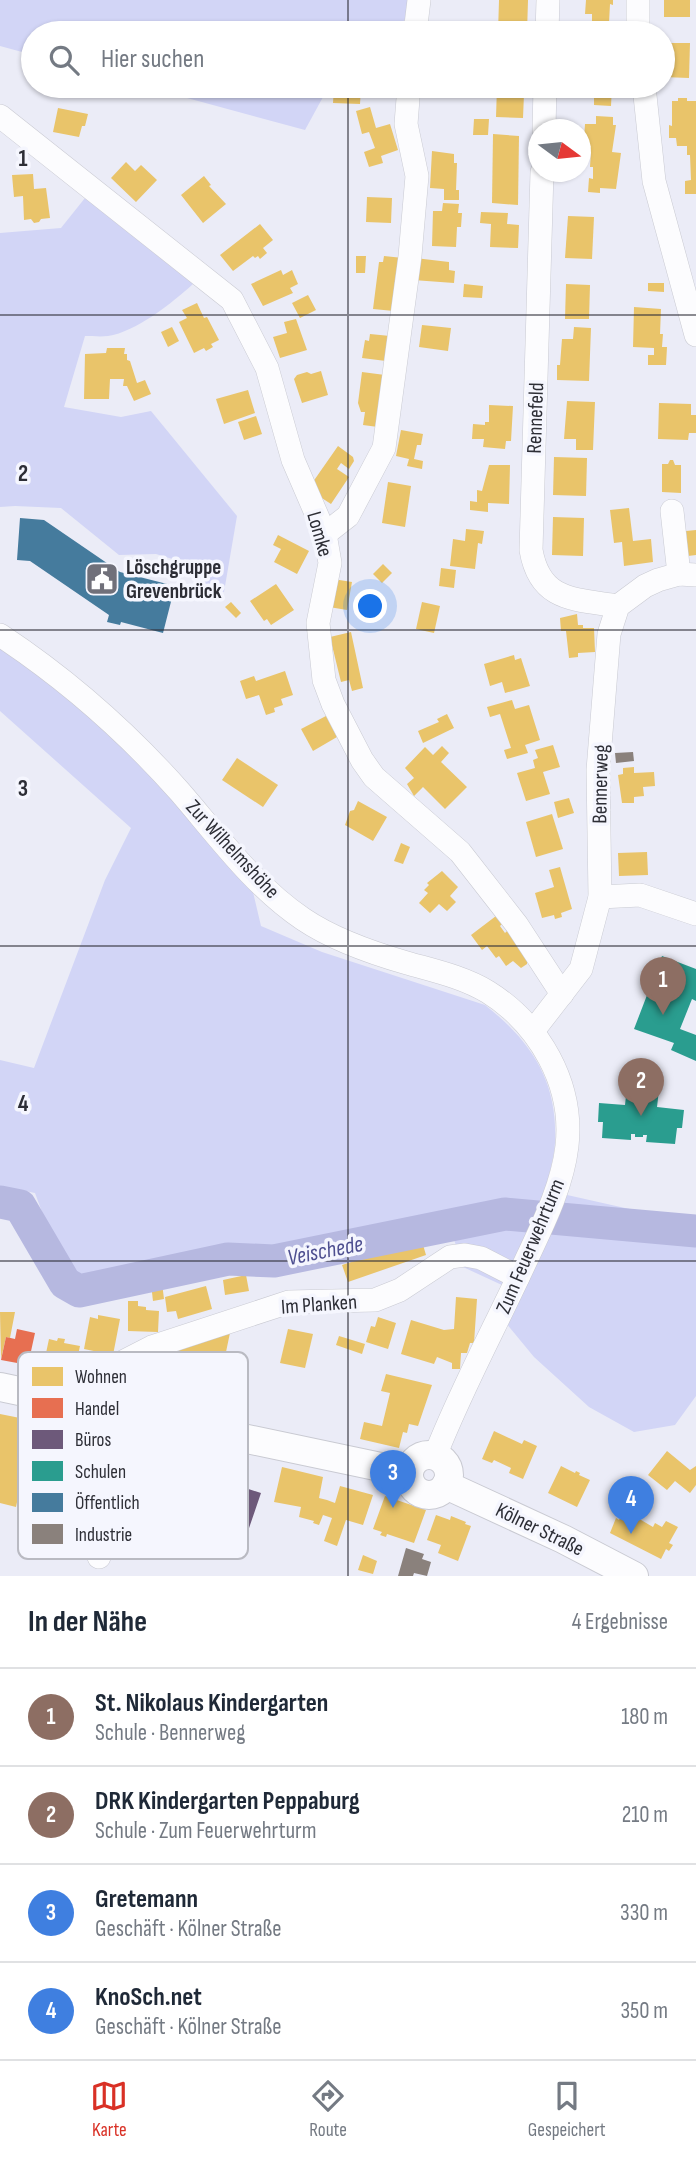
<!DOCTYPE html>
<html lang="de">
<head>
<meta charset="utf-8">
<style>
  :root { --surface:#fff; --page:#f6f6f7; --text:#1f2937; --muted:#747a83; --line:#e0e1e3; --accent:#d93025 }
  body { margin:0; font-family:"Sofia Sans Condensed",sans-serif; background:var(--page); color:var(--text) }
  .compass { position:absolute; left:528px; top:119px; width:63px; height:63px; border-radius:50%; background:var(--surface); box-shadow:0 2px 5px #0004; rotate:105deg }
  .you { position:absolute; left:371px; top:607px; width:24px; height:24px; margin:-18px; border:5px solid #fff; border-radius:50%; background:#1a73e8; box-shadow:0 0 0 10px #1a73e833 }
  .badge { display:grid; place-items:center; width:46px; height:46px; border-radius:50%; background:var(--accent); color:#fff; font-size:23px; font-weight:700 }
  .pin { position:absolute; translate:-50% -58px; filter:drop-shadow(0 2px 4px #0008) }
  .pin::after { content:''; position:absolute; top:37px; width:24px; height:21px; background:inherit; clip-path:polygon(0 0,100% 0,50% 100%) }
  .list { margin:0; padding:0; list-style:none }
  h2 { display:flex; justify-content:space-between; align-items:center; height:91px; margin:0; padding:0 28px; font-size:30px }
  h2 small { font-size:23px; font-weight:400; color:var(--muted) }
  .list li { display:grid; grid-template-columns:46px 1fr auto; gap:21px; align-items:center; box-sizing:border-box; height:98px; padding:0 28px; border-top:2px solid var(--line) }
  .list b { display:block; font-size:26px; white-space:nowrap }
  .list p { margin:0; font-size:23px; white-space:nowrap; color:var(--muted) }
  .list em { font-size:23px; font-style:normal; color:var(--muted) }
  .icon { flex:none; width:38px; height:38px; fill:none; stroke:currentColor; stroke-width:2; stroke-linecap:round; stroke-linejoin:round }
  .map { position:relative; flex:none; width:696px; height:1576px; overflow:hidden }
  .search { position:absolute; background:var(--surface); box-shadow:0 2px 5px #0004; left:21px; right:21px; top:21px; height:77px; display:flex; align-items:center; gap:18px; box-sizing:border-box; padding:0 24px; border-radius:38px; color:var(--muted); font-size:26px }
  .sheet { height:483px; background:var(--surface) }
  nav { display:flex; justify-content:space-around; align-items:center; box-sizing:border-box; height:98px; border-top:2px solid var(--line); background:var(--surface); font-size:19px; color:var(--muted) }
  nav a { display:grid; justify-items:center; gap:4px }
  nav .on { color:var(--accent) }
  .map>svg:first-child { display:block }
</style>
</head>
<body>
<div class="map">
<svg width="696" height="1576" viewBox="0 0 696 1576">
  <rect width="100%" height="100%" fill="#ebecf7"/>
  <!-- green -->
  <g fill="#d2d5f6">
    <path d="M0,0H414L398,33H33V55L0,46Z"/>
    <path d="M143,86H329L305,130Z"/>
    <path d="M85,198L193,284C172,303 136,332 108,336C100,337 92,336 85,336L64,407L121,417L151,411L237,516L224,592L208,589L192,565L156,554L119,555L61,508L15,506L0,507V233L61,228Z"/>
    <path d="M0,645L69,695L165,788L253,892L261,926L322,952L485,1005C532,1042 558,1082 555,1143C554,1158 549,1175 545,1190L696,1224V1396L675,1425L634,1432L589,1407L534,1357L506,1323L519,1293L463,1267L447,1218L74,1299L35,1193L0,1186V1060L34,1068L105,880L131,828L0,711Z"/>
  </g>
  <!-- homes -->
  <g fill="#e9c46a">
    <path d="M499,0H528L527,33H498Z"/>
    <path d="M586,0H613V5L610,4L609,23L592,22V14H585Z"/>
    <rect x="664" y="0" width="26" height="17"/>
    <path d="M663,43H690L689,78L663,77Z"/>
    <path d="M497,86H514V94H524L523,118L496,117Z"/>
    <path d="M587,86H612L611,106L594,105V97L586,96Z"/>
    <path d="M334,87L361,89L360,104L333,103Z"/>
    <path d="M678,98H687V101H696V194H685V181L691,180L690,155H687V146H677L676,138H669V125L672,126V101H678Z"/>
    <path d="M370,107L376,128L390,124L398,150L381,156L383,163L369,167L364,152L375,148L369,132L362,134L356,111Z"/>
    <path d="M58,108L88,114L85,126H82L79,137L53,132Z"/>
    <path d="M596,116L613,117V125H616L612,152L621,153L616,189L600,188V193L588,192L589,178L593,179V167H590L591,152L587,151V139H584L585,124H596Z"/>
    <path d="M474,119H489L488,135H473Z"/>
    <path d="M493,134L519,136L518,205L492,203Z"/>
    <path d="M432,151L454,154V163H457L456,190H459V200H444V189L430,188Z"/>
    <path d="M126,162L135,171L141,165L157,180L136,202L111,178Z"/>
    <path d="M33,174L34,189L46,188L50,218L41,219L39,222L34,223L31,219L24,220L23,196L14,197L12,175Z"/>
    <path d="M204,176L211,185L209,186L226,204L203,223L181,195Z"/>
    <path d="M367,197L392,198L391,223L366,222Z"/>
    <path d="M443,203L459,204L458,213H462L461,227H457L456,247L432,246L433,211H442Z"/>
    <path d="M481,212L508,213L507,224L519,225L518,248L490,247L491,224L480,223Z"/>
    <path d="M568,216L594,217L592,259L565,258Z"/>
    <path d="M260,224L273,240L263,248L267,253L260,259L258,256L255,258L253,256L233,271L220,255Z"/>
    <path d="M356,256H366L365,273H356Z"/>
    <path d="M384,256L403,258L394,311L373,309L379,262H383Z"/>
    <path d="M415,258L449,262V270L455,271L454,283L413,280Z"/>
    <path d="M281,270L283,275L292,270L298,284L290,288L293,293L263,306L251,284Z"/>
    <path d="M648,283H664V292L648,291Z"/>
    <path d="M464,284L483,286L482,298L463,297Z"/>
    <path d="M566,284L590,285L589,319H565Z"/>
    <path d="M308,295L316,310L300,318L292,303Z"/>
    <path d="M197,303L204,318L207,317L219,340L211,344L213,347L206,351L204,348L194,353L179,322L187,318L182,310Z"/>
    <path d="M634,307L661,309L660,334H663L662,347H667L666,365H648V355H654V348L633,347Z"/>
    <path d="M296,319L307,350L280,358L273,337L287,333L284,322Z"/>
    <path d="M422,325L451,328L448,351L419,347Z"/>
    <path d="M172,327L179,341L168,347L161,332Z"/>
    <path d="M574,327L591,328L589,381L557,380V365H560L562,339H573Z"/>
    <path d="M370,334L390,336L386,361L362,358L365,340L369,341Z"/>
    <path d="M107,348H125L124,354H127V360L130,361L137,383L145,380L151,394L134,401L127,386H123L124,379H110L109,399H84L85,354L106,353Z"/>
    <path d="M321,371L328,395L302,403L294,379L297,375L307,372L311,374Z"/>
    <path d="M362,372L385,375L378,427L363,425L365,412H361L358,403Z"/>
    <path d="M248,390L255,413L224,424L216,399Z"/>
    <path d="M567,401L595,402L593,450H576V439H564Z"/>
    <path d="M659,403L691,404V415H696V433H689L688,440L658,439Z"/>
    <path d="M489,405L513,406L511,441H506L505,449L483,447L484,439H472L473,424L485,425V422H489Z"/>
    <path d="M256,416L262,434L244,440L238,422Z"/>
    <path d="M401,430L423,434L421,445H417L414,459L423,461L422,469L407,466L409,459L396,456Z"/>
    <path d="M338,446L353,457L354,461L349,469L341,463L337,469L349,477L331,504L308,489Z"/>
    <path d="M554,457L587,458L586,496L553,495Z"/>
    <path d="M670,460H673L675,465H681V493L662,492V464H668Z"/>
    <path d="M489,465H510L509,504L488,503V512L470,510V501L477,502V490L482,491Z"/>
    <path d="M388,482L411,486L405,527L382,523Z"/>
    <path d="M629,508L633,541L651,539L653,562L624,566L622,542L614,543L610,510Z"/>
    <path d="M553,517L584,518L583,556L552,555Z"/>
    <path d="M466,529L484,531L482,544L478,543L475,569L450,566L453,539L465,541Z"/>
    <path d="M696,530V555L688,556L686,531Z"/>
    <path d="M278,535L309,551L297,574L274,562L281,549L273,545Z"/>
    <path d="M383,564L392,573L382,583L373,574Z"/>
    <path d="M441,568L456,570L454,588L439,586Z"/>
    <path d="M333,579L352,582L347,610L329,607Z"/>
    <path d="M276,584L294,610L271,625L267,619L264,621L250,601Z"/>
    <path d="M231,602L241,613L236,618L225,607Z"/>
    <path d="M422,602L440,606L434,633L416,629Z"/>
    <path d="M577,614L578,625H583V628H594L595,652L578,653V657L569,658L566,631H561L560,618Z"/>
    <path d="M351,632L363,688L352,691L349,680L341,682L330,637Z"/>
    <path d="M514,655L515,660L521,658L530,686L505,693L502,682L490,686L484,664Z"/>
    <path d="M285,671L293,695L281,699L283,705L274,708L275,712L266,715L259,695L246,699L240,681L254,676L256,681Z"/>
    <path d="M512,700L515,709L529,705L540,740L525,745L528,753L507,759L504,750L511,748L500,714L490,717L487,707Z"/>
    <path d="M447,714L454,728L423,743L418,731L439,722L437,719Z"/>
    <path d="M326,716L337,737L313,751L301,729Z"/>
    <path d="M553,745L560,767L543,772L550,794L526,801L517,773L535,768L533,760L538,758L535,750Z"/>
    <path d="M442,746L449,753L441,762L467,787L445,809L423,787L414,796L407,784L414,778L405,768L425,747L433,755Z"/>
    <path d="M237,758L278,785L263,807L222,780Z"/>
    <path d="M634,767V773L654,772L655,786L643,787L644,796L634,797V803H622L618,775L623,774V768Z"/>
    <path d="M569,798L574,813L558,818L554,802Z"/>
    <path d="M358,801L387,817L373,841L345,825L350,811L354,810Z"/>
    <path d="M552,814L563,849L536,857L526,822Z"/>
    <path d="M401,843L410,847L403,864L394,861Z"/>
    <path d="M647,852L648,875L619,876L618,853Z"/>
    <path d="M560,867L572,909L561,913L562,917L555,919L554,915L542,918L535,893L554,887L549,870Z"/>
    <path d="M442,871L458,887L450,896L456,902L447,911L439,904L430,913L419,903L428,893L424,890L429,885L427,883Z"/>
    <path d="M496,916L502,924L500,926L505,933L507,931L527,958V964L521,968L513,961L506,966L499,956L496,958L487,946L482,950L471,935Z"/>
    <path d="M421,1238L426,1255L348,1282L342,1265L377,1253L375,1248L387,1245L388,1249Z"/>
    <path d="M246,1275L249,1291L225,1295L223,1280Z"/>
    <path d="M162,1283L164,1299L153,1301L151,1284Z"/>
    <path d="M206,1286L212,1309L178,1319L176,1311L167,1312L165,1297Z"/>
    <path d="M456,1297L477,1299L474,1343H470L467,1353H461L460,1369H452V1363L437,1357L434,1364L401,1354L411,1320L444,1330L454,1329Z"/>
    <path d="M128,1301H138V1306L146,1307V1310L159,1311L158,1332L128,1331Z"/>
    <path d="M0,1312H15L10,1338L6,1337L1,1359Z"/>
    <path d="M98,1315L120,1319L113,1355L84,1349L90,1317L98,1319Z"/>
    <path d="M378,1317L396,1323L388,1349L366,1342L371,1326L375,1327Z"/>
    <path d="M231,1328L226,1352L228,1354L225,1367L223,1366L221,1373L234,1380L229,1407L189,1401L190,1398L129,1386L133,1370L147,1366L155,1361L168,1363V1360L175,1361L178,1350Z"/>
    <path d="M288,1329L313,1334L305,1368L280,1363Z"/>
    <path d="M339,1336L365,1344L362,1354L336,1345Z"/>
    <path d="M58,1338L65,1339L64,1343L80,1346L74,1374L43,1367L49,1339L57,1341Z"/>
    <path d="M386,1374L432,1385L418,1426L409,1424L407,1433L403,1432L399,1448L360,1439L364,1422L382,1426L390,1393L381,1391Z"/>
    <path d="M0,1414L20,1418L18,1426L32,1429L16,1507L0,1503Z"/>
    <path d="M494,1431L522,1444L524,1440L537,1446L523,1479L509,1473L511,1468L494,1460L492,1463L482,1459Z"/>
    <path d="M667,1451L690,1470L696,1466V1485L690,1493L675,1481L667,1490L648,1475Z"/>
    <path d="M561,1466L575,1473L576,1471L580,1473L579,1475L590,1480L577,1507L548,1493Z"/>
    <path d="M282,1467L323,1477L319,1498L327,1500L335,1503L340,1486L373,1495L363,1525L346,1520L337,1546L324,1541L332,1518L323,1515L319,1525L313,1523L314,1521L299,1517L301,1507L274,1502Z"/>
    <path d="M385,1496L426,1510L414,1543L387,1534L386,1537L380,1535L382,1532L373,1529Z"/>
    <path d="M624,1510L653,1527L655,1523L662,1527L666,1521L678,1527L669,1543L673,1545L669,1551L666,1549L661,1559L610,1533L616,1518L619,1520Z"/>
    <path d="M436,1515L450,1520L451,1516L466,1522L465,1524L471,1526L458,1561L438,1553L441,1545L427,1540Z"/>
    <path d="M363,1555L377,1561L373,1574L358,1570Z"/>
  </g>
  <!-- shops -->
  <path fill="#e76f51" d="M17,1329L35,1333L28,1365L1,1360L6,1337L15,1339Z"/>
  <!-- offices -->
  <path fill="#6d597a" d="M221,1480L261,1493L247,1534L239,1532L235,1545L211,1536L215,1524L207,1521Z"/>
  <!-- schools -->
  <g fill="#2a9d8f">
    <path d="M662,956L696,969V1001L692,999L680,1029L696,1035V1061L671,1050L674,1043L634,1029Z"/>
    <path d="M627,1087L659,1090L657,1107L684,1110L682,1128H677L675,1144L646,1142L647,1135H643V1137H635V1134H631V1140L602,1138L603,1122H598L599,1103L625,1105Z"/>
  </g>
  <!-- public -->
  <path fill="#457b9d" d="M20,518L44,520L120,572L175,586L163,633L121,622L120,625L107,622L109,615L30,561L17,560Z"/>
  <!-- industry -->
  <g fill="#8a817c">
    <path d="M633,752L634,761L616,763L615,753Z"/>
    <path d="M406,1548L424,1554L422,1559L431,1562L427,1576L414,1573L413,1576H398Z"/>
  </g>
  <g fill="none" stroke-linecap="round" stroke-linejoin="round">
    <!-- river -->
    <path stroke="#b6b8e0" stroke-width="33" d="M0,1202L20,1206L65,1283L79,1291L228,1259L274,1261L505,1214L696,1231"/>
    <defs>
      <g id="minor">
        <path d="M638,0V33"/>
        <path d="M415,33L419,0"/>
        <path d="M547,33L548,0"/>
        <path d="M644,86L654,181L696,335"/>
        <path d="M0,116L232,300L267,368L293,460L325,534L330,563L318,623L324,680L333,704L362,760L374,777L460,852L517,925L562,994"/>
        <path d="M544,130L545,86"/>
        <path d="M542,172L531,550C540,602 575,599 618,606"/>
        <path d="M672,511L679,574"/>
        <path d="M325,534L348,516L384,448L410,256L417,176L406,124L409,86"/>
        <path d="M0,635C68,680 126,731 180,792C218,836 254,886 303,919C334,940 372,953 407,963C435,971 463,977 488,992C539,1024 574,1084 567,1146C562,1189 540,1230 522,1269C493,1331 460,1392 435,1456"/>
        <path d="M600,897L640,895L696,914"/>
        <path d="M533,1031L581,969L600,897L598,770L609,634L618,606L645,586L658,580L679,574L696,575"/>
        <path d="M99,1407L106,1379L115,1366L152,1347L289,1302L375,1300L400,1290L450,1257L465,1255L481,1258L518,1277"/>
        <path d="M99,1557L119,1495L136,1414"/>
      </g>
      <g id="major">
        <path d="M0,1387L409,1473"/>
        <circle cx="429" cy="1475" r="20"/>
        <path d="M446,1485L563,1539L634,1576"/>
      </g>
    </defs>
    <!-- minor casing -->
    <use href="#minor" stroke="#c9cad2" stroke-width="24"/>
    <!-- major casing -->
    <use href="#major" stroke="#c9cad2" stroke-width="30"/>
    <!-- minor -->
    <use href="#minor" stroke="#fcfcfe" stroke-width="23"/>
    <!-- major -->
    <use href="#major" stroke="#fcfcfe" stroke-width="28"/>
  </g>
  <!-- grid -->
  <path fill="none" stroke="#2d2e36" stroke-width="2" stroke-opacity="0.55" d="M348,0V33M348,86V1576M0,315H696M0,630H696M0,946H696M0,1261H696"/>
  <!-- icons -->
  <defs>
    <symbol id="civic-square" viewBox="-11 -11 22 22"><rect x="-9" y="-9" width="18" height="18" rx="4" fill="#70707a" stroke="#f5f6fe"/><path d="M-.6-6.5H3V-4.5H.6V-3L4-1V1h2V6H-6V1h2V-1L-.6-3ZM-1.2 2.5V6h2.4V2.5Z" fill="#fff"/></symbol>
  </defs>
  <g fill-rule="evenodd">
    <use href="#civic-square" x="83" y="560" width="38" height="38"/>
  </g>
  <g text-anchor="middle" stroke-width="7" stroke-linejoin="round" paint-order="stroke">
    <!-- street labels -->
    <g font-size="21" fill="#2d2e36" stroke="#f5f6fe">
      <text transform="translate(535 418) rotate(-88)" y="7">Rennefeld</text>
      <text transform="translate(320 534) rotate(74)" y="7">Lomke</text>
      <text transform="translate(600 784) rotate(-89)" y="7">Bennerweg</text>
      <text transform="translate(233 849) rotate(47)" y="7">Zur Wilhelmshöhe</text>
      <text transform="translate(530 1246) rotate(-67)" y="7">Zum Feuerwehrturm</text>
      <text transform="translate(319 1304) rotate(-4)" y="7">Im Planken</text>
      <text transform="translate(540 1529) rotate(26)" y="7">Kölner Straße</text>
    </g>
    <!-- poi labels -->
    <g font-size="21" font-weight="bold" fill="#2d2e36" stroke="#f5f6fe" text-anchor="start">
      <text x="126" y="574">Löschgruppe<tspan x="126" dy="24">Grevenbrück</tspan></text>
    </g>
    <!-- water labels -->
    <g font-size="23" font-style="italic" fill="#4e4f90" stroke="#f5f6fe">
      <text transform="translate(325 1250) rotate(-11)" y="8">Veischede</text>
    </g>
  </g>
  <!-- legend -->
  <rect x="18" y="1352" width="230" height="207" rx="10" fill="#f5f6fe" stroke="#b9bac2" stroke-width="2"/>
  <rect x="32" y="1367" width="31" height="19" fill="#e9c46a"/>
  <rect x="32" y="1398" width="31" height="20" fill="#e76f51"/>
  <rect x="32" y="1430" width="31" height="19" fill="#6d597a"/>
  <rect x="32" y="1461" width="31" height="20" fill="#2a9d8f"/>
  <rect x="32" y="1493" width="31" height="19" fill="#457b9d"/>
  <rect x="32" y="1524" width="31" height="20" fill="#8a817c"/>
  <g font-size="19" fill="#2d2e36">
    <text x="75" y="1383">Wohnen</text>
    <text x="75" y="1415">Handel</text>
    <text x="75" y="1446">Büros</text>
    <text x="75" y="1478">Schulen</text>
    <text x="75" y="1509">Öffentlich</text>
    <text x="75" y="1541">Industrie</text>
  </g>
  <g font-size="23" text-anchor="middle" font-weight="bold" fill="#2d2e36" stroke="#f5f6fe" stroke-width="7" stroke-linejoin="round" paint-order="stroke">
    <text x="23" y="166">1</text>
    <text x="23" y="481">2</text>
    <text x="23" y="796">3</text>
    <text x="23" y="1111">4</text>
  </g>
</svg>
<svg class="compass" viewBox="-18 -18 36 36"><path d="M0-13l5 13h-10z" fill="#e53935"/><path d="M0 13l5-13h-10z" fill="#747a83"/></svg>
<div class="you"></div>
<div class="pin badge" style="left:663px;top:1015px;background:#8d6e63">1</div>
<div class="pin badge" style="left:641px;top:1116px;background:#8d6e63">2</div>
<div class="pin badge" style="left:393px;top:1508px;background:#3f7fe0">3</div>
<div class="pin badge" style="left:631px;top:1534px;background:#3f7fe0">4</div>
<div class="search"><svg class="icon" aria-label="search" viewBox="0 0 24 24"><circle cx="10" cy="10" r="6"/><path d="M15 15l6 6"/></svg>Hier suchen</div>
</div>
<section class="sheet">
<h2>In der Nähe<small>4 Ergebnisse</small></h2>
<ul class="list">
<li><span class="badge" style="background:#8d6e63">1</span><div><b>St. Nikolaus Kindergarten</b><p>Schule · Bennerweg</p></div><em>180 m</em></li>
<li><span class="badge" style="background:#8d6e63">2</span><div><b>DRK Kindergarten Peppaburg</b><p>Schule · Zum Feuerwehrturm</p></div><em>210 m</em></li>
<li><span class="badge" style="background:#3f7fe0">3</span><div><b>Gretemann</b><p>Geschäft · Kölner Straße</p></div><em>330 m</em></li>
<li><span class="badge" style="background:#3f7fe0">4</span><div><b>KnoSch.net</b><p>Geschäft · Kölner Straße</p></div><em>350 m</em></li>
</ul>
</section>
<nav>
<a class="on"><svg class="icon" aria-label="map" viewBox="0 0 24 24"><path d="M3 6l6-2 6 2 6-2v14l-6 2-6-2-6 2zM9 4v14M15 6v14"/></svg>Karte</a>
<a><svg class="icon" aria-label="directions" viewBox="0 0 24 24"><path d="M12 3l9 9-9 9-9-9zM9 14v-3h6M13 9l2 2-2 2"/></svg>Route</a>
<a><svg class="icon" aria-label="saved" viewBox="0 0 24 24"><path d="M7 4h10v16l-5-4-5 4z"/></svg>Gespeichert</a>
</nav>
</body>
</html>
